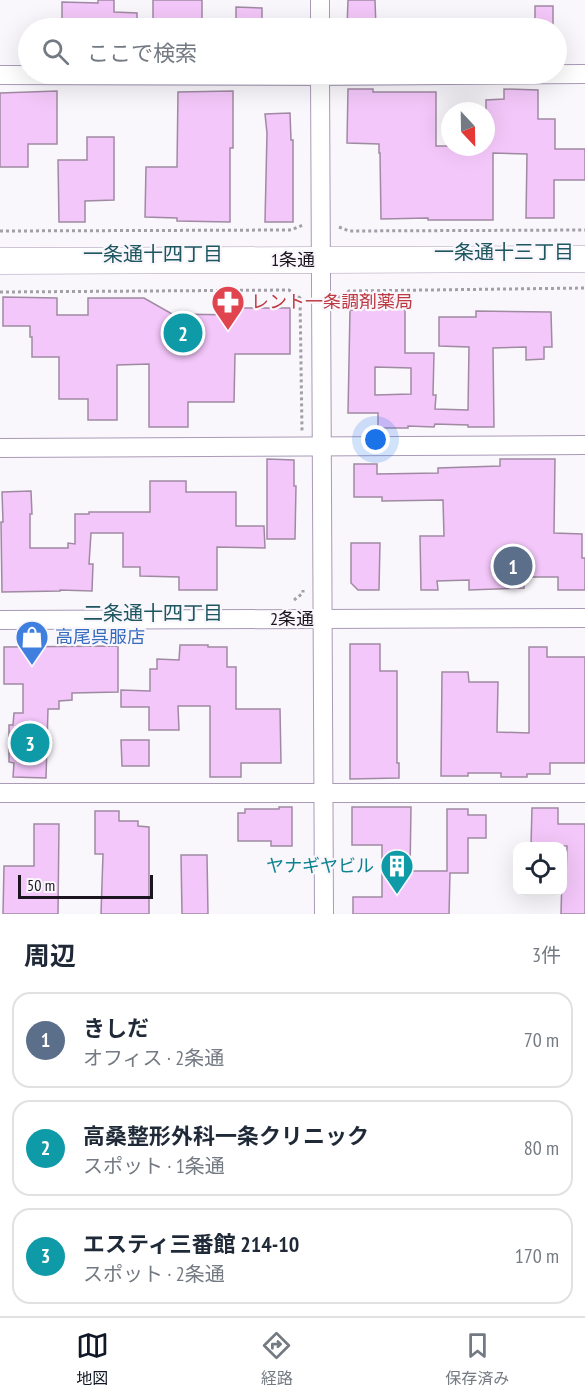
<!DOCTYPE html>
<html lang="ja">
<head>
<meta charset="utf-8">
<style>
  :root { --surface:#fff; --page:#f2f2f3; --text:#1f2937; --muted:#747a83; --line:#e0e1e3; --accent:#111827 }
  body { margin:0; font-family:"PT Sans Narrow","Noto Sans JP",sans-serif; background:var(--page); color:var(--text) }
  .controls { position:absolute; right:18px; bottom:18px; display:grid; overflow:hidden; border-radius:12px; box-shadow:0 6px 24px #0002 }
  .controls button { width:54px; height:54px; display:grid; place-items:center; padding:0; border:0; border-bottom:2px solid var(--line); background:var(--surface); color:var(--text); font:30px sans-serif }
  .compass { position:absolute; left:441px; top:102px; width:54px; height:54px; border-radius:50%; background:var(--surface); box-shadow:0 6px 24px #0002; rotate:158deg }
  .scale { position:absolute; left:18px; bottom:15px; width:135px; box-sizing:border-box; padding-left:6px; border:3px solid #1b1520; border-top:0; font-size:16px; line-height:21px; white-space:nowrap; color:#1b1520; -webkit-text-stroke:4px #f9f6fc; paint-order:stroke }
  .you { position:absolute; left:376px; top:440px; width:21px; height:21px; margin:-15px; border:4px solid #fff; border-radius:50%; background:#1a73e8; box-shadow:0 0 0 9px #1a73e833 }
  .badge { display:grid; place-items:center; width:39px; height:39px; border-radius:50%; background:var(--accent); color:#fff; font-size:20px; font-weight:700 }
  .pin { position:absolute; translate:-50% -50%; border:3px solid #fff; box-shadow:0 2px 6px #0006 }
  .list { margin:0; padding:0; list-style:none }
  h2 { display:flex; justify-content:space-between; align-items:center; height:78px; margin:0; padding:0 24px; font-size:26px }
  h2 small { font-size:20px; font-weight:400; color:var(--muted) }
  .list li { display:grid; grid-template-columns:39px 1fr auto; gap:18px; align-items:center; box-sizing:border-box; height:96px; margin:0 12px 12px; padding:0 12px; border:2px solid var(--line); border-radius:18px }
  .list b { display:block; font-size:22px; white-space:nowrap }
  .list p { margin:0; font-size:20px; white-space:nowrap; color:var(--muted) }
  .list em { font-size:20px; font-style:normal; color:var(--muted) }
  .icon { flex:none; width:33px; height:33px; fill:none; stroke:currentColor; stroke-width:2; stroke-linecap:round; stroke-linejoin:round }
  .map { position:relative; flex:none; width:585px; height:914px; overflow:hidden }
  .search { position:absolute; background:var(--surface); box-shadow:0 6px 24px #0002; left:18px; right:18px; top:18px; height:66px; display:flex; align-items:center; gap:15px; box-sizing:border-box; padding:0 21px; border-radius:33px; color:var(--muted); font-size:22px }
  .sheet { height:402px; background:var(--surface) }
  nav { display:flex; justify-content:space-around; align-items:center; box-sizing:border-box; height:84px; border-top:2px solid var(--line); background:var(--surface); font-size:16px; color:var(--muted) }
  nav a { display:grid; justify-items:center; gap:3px }
  nav .on { color:var(--accent) }
  .map>svg:first-child { display:block }
</style>
</head>
<body>
<div class="map">
<svg width="585" height="914" viewBox="0 0 585 914">
  <rect width="100%" height="100%" fill="#f9f6fc"/>
  <!-- building -->
  <g fill="#f3c7f9" stroke="#a08aa3" stroke-width="1.5" fill-rule="evenodd">
    <path d="M98,0H114V12L137,13V28H116V27L62,28V2L98,3Z"/>
    <path d="M153,0H202V28H177V27H165V22H153Z"/>
    <path d="M348,0H375L376,28H347Z"/>
    <rect x="535" y="6" width="18" height="22"/>
    <path d="M236,7L262,8V28H236Z"/>
    <path d="M348,89H373V92H436V146H450V147H486V100L504,99V89L538,90V119H555V149H585V180H554V218H526L527,154L493,153V220H428V218L381,219L380,153H379V144L347,143Z"/>
    <path d="M57,91V144H28V167H0V93Z"/>
    <path d="M233,91V148H230V222L177,221V218L145,217L146,167H177L178,92Z"/>
    <path d="M290,113L291,140H293V222H265L267,133L265,114Z"/>
    <path d="M87,137H114V200L85,201V222H59L58,160H87Z"/>
    <path d="M3,297L57,298V315H88V298H144L172,314L236,315V308H290V354H235L234,402H188V427H149V364L117,365V420H88V399H59V357H32V337H30V326H3Z"/>
    <path d="M354,299H405V353H434L433,395H436L435,409L468,410L469,347L439,346V317H476V311L551,312L552,347H544V359L526,360V347L493,348L494,427H468V425L435,424L434,427L408,426V428H378V413H348L350,310H354ZM375,367L411,368V394L375,395Z"/>
    <path d="M267,459L294,460V486H296L295,539H267Z"/>
    <path d="M500,459H555L554,533L582,534V558H585V590H558V577H524V588L469,590V580L437,581L438,590H421L420,536H444L443,500L382,501V497H354V464H377V474L438,473V468L500,466Z"/>
    <path d="M150,481H186V492H236V526H264L265,548L217,547V590H179V577L140,576V567H123V533H91L89,564H93L92,591L60,590V591L2,592L1,522H3L2,492L31,491L32,514H30V548H68V543L75,544V514H89V512H150Z"/>
    <path d="M351,543H380L379,590H358L351,583Z"/>
    <path d="M350,644H380V671H397V763H399V778L350,779Z"/>
    <path d="M180,645H208V647H227V667H236V709H280L281,763H241V777H210V706H178L179,730H149V707H121V690L150,691V669H157V659L179,660Z"/>
    <path d="M118,646V692L72,693V700L59,701V709H48L46,778L13,777L14,763L9,762V725H13L14,713H23V684H4V647Z"/>
    <path d="M529,647H547V657H585V763H550V774H527V777H501V773H468V776H441L442,672H468L469,682H498L497,732L529,733Z"/>
    <path d="M121,740H149V766H122Z"/>
    <path d="M279,807H292V846H271V841H238V813H245V809H279Z"/>
    <path d="M352,807H411L410,871H447V809H468V815H486V838H468V873H450L449,914H353V897H382V845H352Z"/>
    <path d="M532,808H558V824H585V914H561L562,876H566L567,846H531Z"/>
    <path d="M95,811H119V821H138V826L149,827V914H101L103,854H95Z"/>
    <path d="M34,824H59L58,914H3L4,866H34Z"/>
    <path d="M181,855H207L208,914H182Z"/>
  </g>
  <g fill="none" stroke-linecap="round" stroke-linejoin="round">
    <defs>
      <g id="minor">
        <path d="M320,28V0"/>
        <path d="M320,74L324,914"/>
        <path d="M0,75L320,76L585,74"/>
        <path d="M0,448L585,445"/>
        <path d="M0,620L585,618"/>
        <path d="M0,793H585"/>
      </g>
      <path id="secondary" d="M0,261L585,259"/>
    </defs>
    <!-- minor casing -->
    <use href="#minor" stroke="#a99ab6" stroke-width="20"/>
    <!-- secondary casing -->
    <use href="#secondary" stroke="#a99ab6" stroke-width="27"/>
    <!-- path -->
    <g stroke="#a39fa7" stroke-width="3" stroke-dasharray="3 3" stroke-linecap="butt">
      <path d="M339,227L349,231L585,230"/>
      <path d="M0,231L291,230L303,225"/>
      <path d="M0,292L289,290L300,298L302,431"/>
      <path d="M337,297H341L349,291L585,288"/>
      <path d="M294,600L303,593V590"/>
    </g>
    <!-- minor -->
    <use href="#minor" stroke="#fff" stroke-width="18"/>
    <!-- secondary -->
    <use href="#secondary" stroke="#fff" stroke-width="26"/>
  </g>
  <!-- icons -->
  <defs>
    <symbol id="pharmacy-pin" viewBox="-11 -11 22 30"><path d="M0 17L-7.5 6A9.5 9.5 0 1 1 7.5 6Z" fill="#e0444e" stroke="#f9f6fc"/><path d="M-2-6h4v4h4v4h-4v4h-4v-4h-4v-4h4Z" fill="#fff"/></symbol>
    <symbol id="shop-pin" viewBox="-11 -11 22 30"><path d="M0 17L-7.5 6A9.5 9.5 0 1 1 7.5 6Z" fill="#3f7fe0" stroke="#f9f6fc"/><path d="M-5-2.5h2.3a2.7 3.5 0 0 1 5.4 0H5L5.5 6h-11ZM-1.5-2.5h3a1.5 2.3 0 0 0-3 0Z" fill="#fff"/></symbol>
    <symbol id="building-pin" viewBox="-11 -11 22 30"><path d="M0 17L-7.5 6A9.5 9.5 0 1 1 7.5 6Z" fill="#0f9aa8" stroke="#f9f6fc"/><path d="M-4-6H4V6H1V3H-1V6H-4ZM-2.5-4.3h1.7v1.8h-1.7ZM.8-4.3h1.7v1.8H.8ZM-2.5-1h1.7V.8h-1.7ZM.8-1h1.7V.8H.8Z" fill="#fff"/></symbol>
  </defs>
  <g fill-rule="evenodd">
    <use href="#pharmacy-pin" x="209" y="283" width="38" height="52"/>
    <use href="#shop-pin" x="13" y="618" width="38" height="52"/>
    <use href="#building-pin" x="378" y="847" width="38" height="52"/>
  </g>
  <g text-anchor="middle" stroke-width="4.5" stroke-linejoin="round" paint-order="stroke">
    <!-- street labels -->
    <g font-size="18" fill="#1b1520" stroke="#f9f6fc">
      <text x="293" y="266">1条通</text>
      <text x="292" y="625">2条通</text>
    </g>
    <!-- health labels -->
    <g font-size="18" fill="#be3a42" stroke="#f9f6fc" text-anchor="start">
      <text x="251" y="308">レント一条調剤薬局</text>
    </g>
    <!-- shop labels -->
    <g font-size="18" fill="#366cbe" stroke="#f9f6fc" text-anchor="start">
      <text x="55" y="643">高尾呉服店</text>
    </g>
    <!-- culture labels -->
    <g font-size="18" fill="#0d838f" stroke="#f9f6fc" text-anchor="end">
      <text x="374" y="872">ヤナギヤビル</text>
    </g>
    <!-- neighbourhood labels -->
    <g font-size="20" fill="#1d565f" stroke="#f9f6fc">
      <text x="504" y="259">一条通十三丁目</text>
      <text x="153" y="261">一条通十四丁目</text>
      <text x="153" y="620">二条通十四丁目</text>
    </g>
  </g>
</svg>
<div class="controls">
<button><svg class="icon" aria-label="locate" viewBox="0 0 24 24"><circle cx="12" cy="12" r="6"/><path d="M12 2v4M12 18v4M2 12h4M18 12h4"/></svg></button>
</div>
<svg class="compass" viewBox="-18 -18 36 36"><path d="M0-13l5 13h-10z" fill="#e53935"/><path d="M0 13l5-13h-10z" fill="#747a83"/></svg>
<div class="scale">50 m</div>
<div class="you"></div>
<div class="pin badge" style="left:513px;top:566px;background:#5c6f8a">1</div>
<div class="pin badge" style="left:183px;top:333px;background:#0f9aa8">2</div>
<div class="pin badge" style="left:30px;top:743px;background:#0f9aa8">3</div>
<div class="search"><svg class="icon" aria-label="search" viewBox="0 0 24 24"><circle cx="10" cy="10" r="6"/><path d="M15 15l6 6"/></svg>ここで検索</div>
</div>
<section class="sheet">
<h2>周辺<small>3件</small></h2>
<ul class="list">
<li><span class="badge" style="background:#5c6f8a">1</span><div><b>きしだ</b><p>オフィス · 2条通</p></div><em>70 m</em></li>
<li><span class="badge" style="background:#0f9aa8">2</span><div><b>高桑整形外科一条クリニック</b><p>スポット · 1条通</p></div><em>80 m</em></li>
<li><span class="badge" style="background:#0f9aa8">3</span><div><b>エスティ三番館 214-10</b><p>スポット · 2条通</p></div><em>170 m</em></li>
</ul>
</section>
<nav>
<a class="on"><svg class="icon" aria-label="map" viewBox="0 0 24 24"><path d="M3 6l6-2 6 2 6-2v14l-6 2-6-2-6 2zM9 4v14M15 6v14"/></svg>地図</a>
<a><svg class="icon" aria-label="directions" viewBox="0 0 24 24"><path d="M12 3l9 9-9 9-9-9zM9 14v-3h6M13 9l2 2-2 2"/></svg>経路</a>
<a><svg class="icon" aria-label="saved" viewBox="0 0 24 24"><path d="M7 4h10v16l-5-4-5 4z"/></svg>保存済み</a>
</nav>
</body>
</html>
